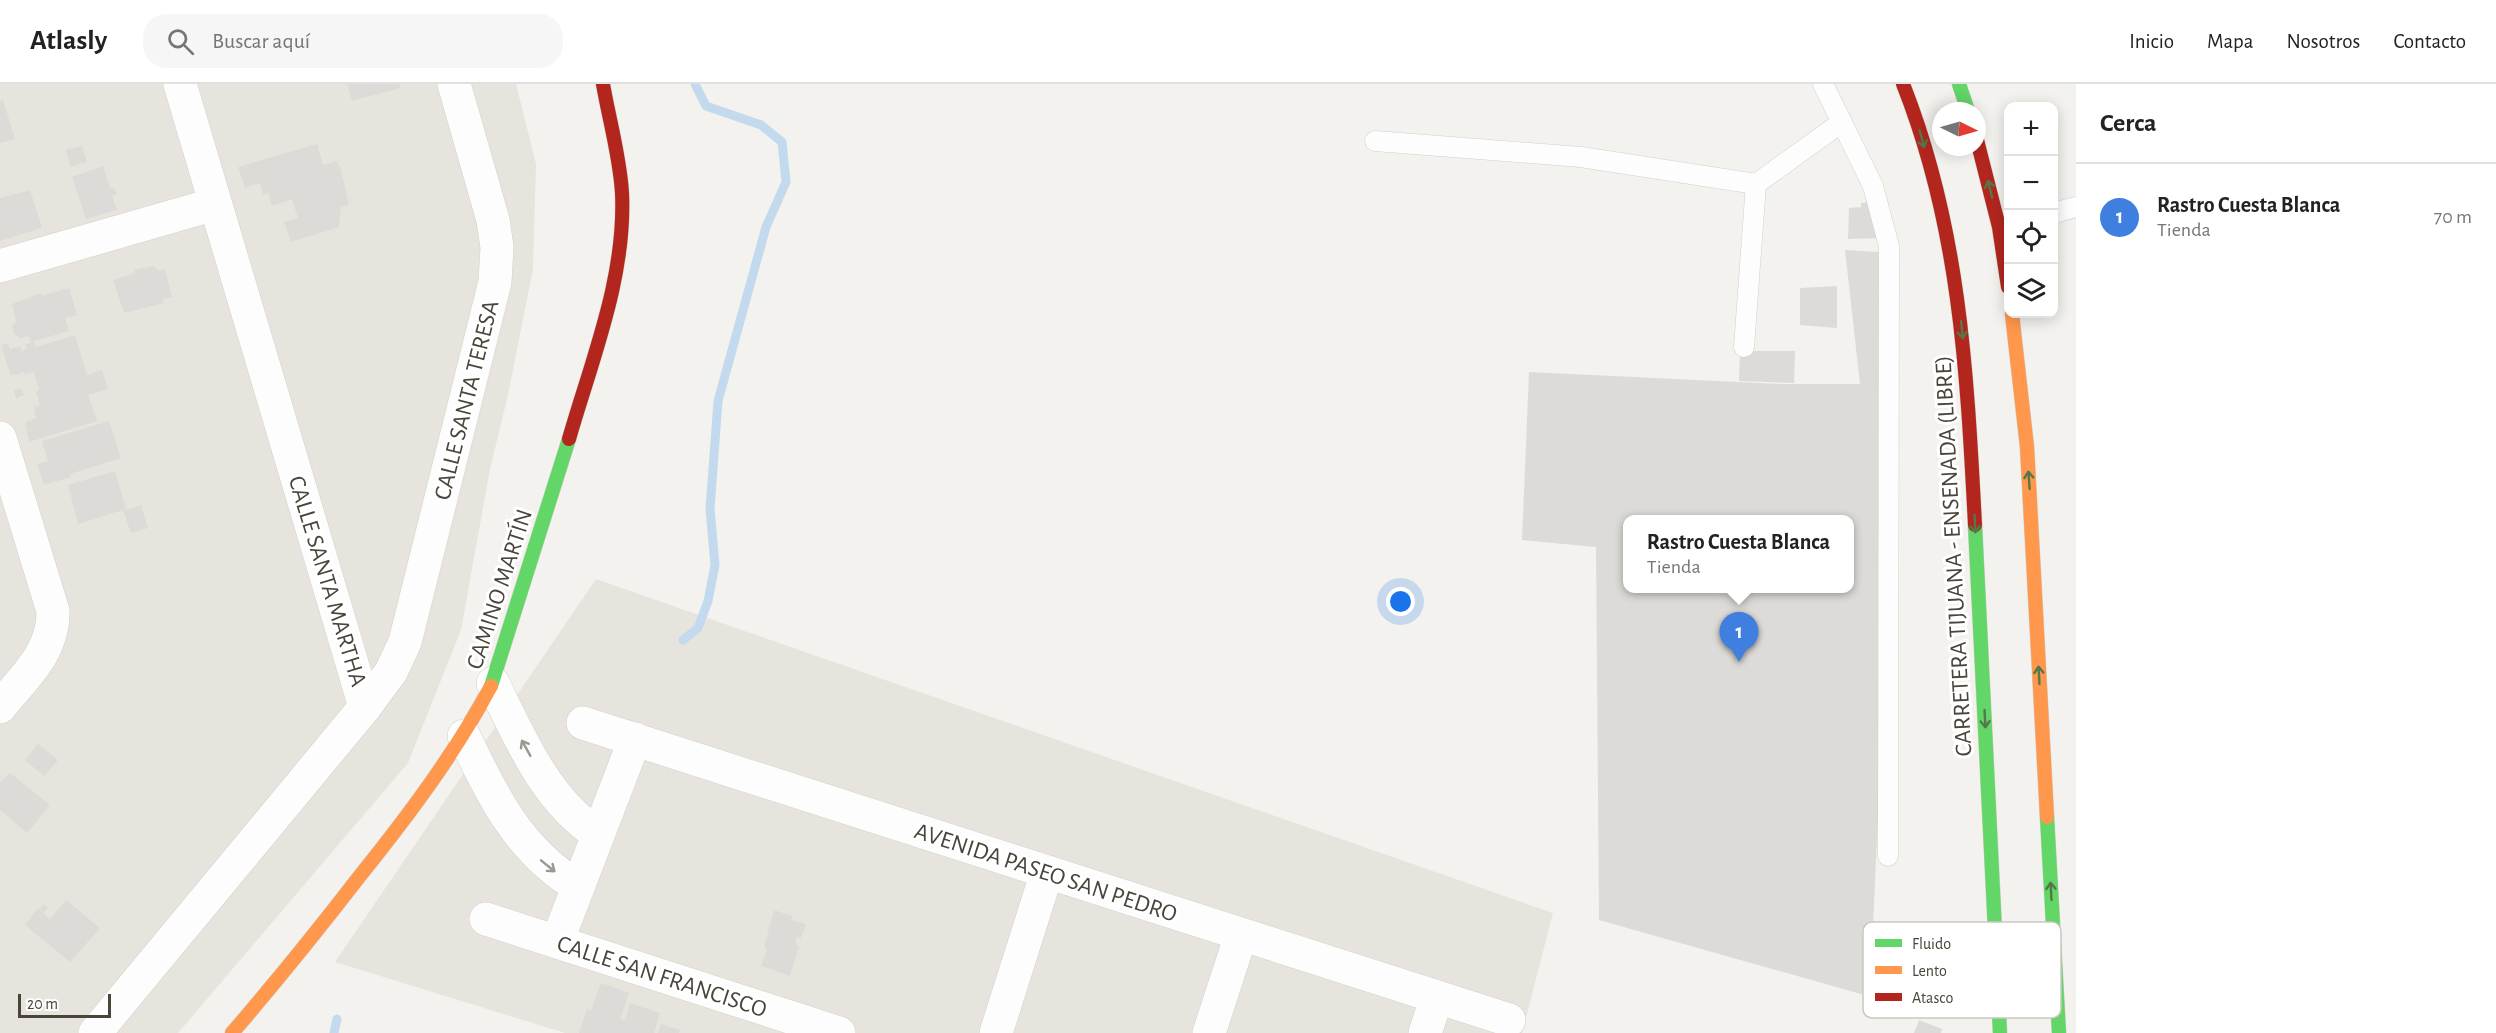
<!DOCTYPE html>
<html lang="es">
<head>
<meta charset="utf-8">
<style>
  :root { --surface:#fff; --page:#f6f6f6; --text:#222; --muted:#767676; --line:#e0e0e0; --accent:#0b8043 }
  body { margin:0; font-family:"Alegreya Sans",sans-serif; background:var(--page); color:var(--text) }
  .controls { position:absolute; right:18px; top:18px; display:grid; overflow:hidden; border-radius:12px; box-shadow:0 3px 15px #0003 }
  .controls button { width:54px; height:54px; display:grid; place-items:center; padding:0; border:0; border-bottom:2px solid var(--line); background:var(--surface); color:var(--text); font:30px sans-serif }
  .compass { position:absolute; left:1932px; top:18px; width:54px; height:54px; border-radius:50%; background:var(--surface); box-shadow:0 3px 15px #0003; rotate:95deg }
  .scale { position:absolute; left:18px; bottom:15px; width:93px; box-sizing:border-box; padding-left:6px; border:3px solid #4a453a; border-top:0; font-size:16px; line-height:21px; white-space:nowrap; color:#4a453a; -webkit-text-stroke:4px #fff; paint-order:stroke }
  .you { position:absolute; left:1401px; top:518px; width:21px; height:21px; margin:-15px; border:4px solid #fff; border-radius:50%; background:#1a73e8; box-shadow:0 0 0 9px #1a73e833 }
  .badge { display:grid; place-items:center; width:39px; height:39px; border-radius:50%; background:var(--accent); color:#fff; font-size:20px; font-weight:700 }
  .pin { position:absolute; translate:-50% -50px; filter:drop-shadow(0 2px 3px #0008) }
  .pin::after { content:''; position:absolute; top:32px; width:21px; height:18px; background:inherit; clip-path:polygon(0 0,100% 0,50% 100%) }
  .popup { position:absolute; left:1623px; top:431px; width:231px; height:78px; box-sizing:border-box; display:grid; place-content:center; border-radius:12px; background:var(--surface); filter:drop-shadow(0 2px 4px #0005); font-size:20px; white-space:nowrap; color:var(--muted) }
  .popup b { font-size:22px; color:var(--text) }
  .popup::after { content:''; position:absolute; left:50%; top:100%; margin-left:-12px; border:12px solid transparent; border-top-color:var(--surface) }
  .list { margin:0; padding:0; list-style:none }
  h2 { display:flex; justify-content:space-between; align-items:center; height:78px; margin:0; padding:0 24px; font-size:26px }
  h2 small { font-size:20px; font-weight:400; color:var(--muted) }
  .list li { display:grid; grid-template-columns:39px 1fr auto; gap:18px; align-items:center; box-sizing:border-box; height:108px; padding:0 24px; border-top:2px solid var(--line) }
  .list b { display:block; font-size:22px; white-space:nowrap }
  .list p { margin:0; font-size:20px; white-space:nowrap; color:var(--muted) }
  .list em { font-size:20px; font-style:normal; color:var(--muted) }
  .icon { flex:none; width:33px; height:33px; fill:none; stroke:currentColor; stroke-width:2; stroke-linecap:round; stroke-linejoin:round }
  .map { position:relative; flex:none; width:2076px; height:949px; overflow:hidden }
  header { display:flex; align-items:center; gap:36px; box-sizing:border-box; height:84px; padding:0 30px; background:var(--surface); border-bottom:2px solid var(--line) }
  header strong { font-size:28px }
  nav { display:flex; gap:33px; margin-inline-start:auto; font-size:21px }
  .search { width:420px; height:54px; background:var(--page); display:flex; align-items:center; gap:15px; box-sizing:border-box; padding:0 21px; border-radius:24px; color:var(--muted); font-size:22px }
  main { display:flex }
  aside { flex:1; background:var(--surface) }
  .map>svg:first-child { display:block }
</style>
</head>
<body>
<header>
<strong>Atlasly</strong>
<div class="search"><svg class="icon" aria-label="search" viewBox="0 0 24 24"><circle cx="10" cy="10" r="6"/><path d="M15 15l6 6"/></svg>Buscar aquí</div>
<nav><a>Inicio</a><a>Mapa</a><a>Nosotros</a><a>Contacto</a></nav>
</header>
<main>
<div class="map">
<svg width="2076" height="949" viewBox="0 0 2076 949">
  <rect width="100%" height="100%" fill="#f3f2ef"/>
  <!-- residential -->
  <g fill="#e7e4dd">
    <path d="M0,0H516L536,80L533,185L508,311L490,385L461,546L408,679L178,949H0Z"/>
    <path d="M596,495L1553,829L1522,949H565L335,878Z"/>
  </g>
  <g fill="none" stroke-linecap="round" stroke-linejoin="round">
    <!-- stream -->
    <g stroke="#c3daee" stroke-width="9">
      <path d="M683,556L698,544L708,517L715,481L710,425L718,317L766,143L786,98L782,58L761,41L706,22L695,0"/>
      <path d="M334,949L337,935"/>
    </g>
  </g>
  <!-- building -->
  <g fill="#dddbd7" fill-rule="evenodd">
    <path d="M347,0H399L400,4L352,17Z"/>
    <path d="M3,16L15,55L0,59V17Z"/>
    <path d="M317,60L323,81L337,77L338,83L340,82L349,121L341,123L339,143L291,158L284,138L298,134L292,115L272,122L268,109L263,111L260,99L245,104L238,83Z"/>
    <path d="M82,62L87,78L70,83L66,66Z"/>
    <path d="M103,82L110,105L114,104L117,110L112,112L117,126L86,135L72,93Z"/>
    <path d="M30,106L42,144L0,157V114Z"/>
    <path d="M1874,118L1883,154L1848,155L1849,124L1861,123V119Z"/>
    <path d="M1845,166L1879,168L1881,669L1873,841L1875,914L1599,836L1596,463L1522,456L1529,288L1782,300H1860ZM1628,436H1850V504H1628Z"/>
    <path d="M153,182L160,187L165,185L172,213L163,215L164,219L124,229L113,196L135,189L134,186Z"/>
    <path d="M1837,202V244L1800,241V204Z"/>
    <path d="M69,204L77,231L65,234L69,247L34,257L36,263L75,251L87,291L102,286L108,305L88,311L97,337L29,358L25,338L36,334L34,323L40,321L36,308L39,306L34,288L25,291L24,288L11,292L1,261L8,259L10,265L20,262L22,267L27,265L25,260L31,259L29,252L20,254L14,250L12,243L16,238L12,220L41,209V212Z"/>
    <path d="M1740,267H1795L1794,299L1739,297Z"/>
    <path d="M21,304L24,311L16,314L14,306Z"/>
    <path d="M109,337L121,374L70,390L71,393L44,401L37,380L48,377L42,357Z"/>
    <path d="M115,387L126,426L141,421L148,444L131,449L123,426L78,440L68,401Z"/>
    <path d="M38,660L58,676L44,692L25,676Z"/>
    <path d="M10,689L50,721L27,749L0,726V698Z"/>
    <path d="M66,816L100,844L70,878L25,841L38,824L40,825L44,820L48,824L43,829L50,835Z"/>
    <path d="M774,826L792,832L791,836L806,840L801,854L797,853L795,860L799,862L790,892L761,882L767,865L764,863Z"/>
    <path d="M601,899L629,909L620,935L625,936L630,919L660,929L654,949H579L587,925L591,927Z"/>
    <path d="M1919,936L1942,945L1941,949H1914Z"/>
    <path d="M661,940L680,946L679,949H658Z"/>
  </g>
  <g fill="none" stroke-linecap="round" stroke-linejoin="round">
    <defs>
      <g id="lane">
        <path d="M1823,0L1873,102L1889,162L1888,772"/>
        <path d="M1375,57L1581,73L1756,100"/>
        <path d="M2054,129L2076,123"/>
        <path d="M1744,263L1756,100L1842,38"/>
      </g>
      <g id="street">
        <path d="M180,0L365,623"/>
        <path d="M0,182L215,120"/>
        <path d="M0,354L53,527C54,568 24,593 0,623"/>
        <path d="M493,599C519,653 546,717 598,750"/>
        <path d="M583,639L1509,936"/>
        <path d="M464,652C492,712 520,768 578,802"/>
        <path d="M486,835L839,949"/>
        <path d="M557,858L635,655"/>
        <path d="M95,949L365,623L391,588L405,558L495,198L497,163L493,136L454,0"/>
        <path d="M996,949L1047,788"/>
        <path d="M1209,949L1241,851"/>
        <path d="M1425,949L1437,913"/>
      </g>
      <g id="fast">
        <path d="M1959,0L1968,27"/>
        <path d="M1975,441L2000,949"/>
        <path d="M491,602L569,355"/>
        <path d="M2047,733L2059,949"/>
      </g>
      <g id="slow">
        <path d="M2012,230L2027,363L2047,733"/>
        <path d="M232,949C276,898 318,846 359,793C408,732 454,671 491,602"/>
      </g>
      <g id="jam">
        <path d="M1903,0C1960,144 1967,289 1975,441"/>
        <path d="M1977,56L1999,143L2008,203"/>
        <path d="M569,355C592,275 626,193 622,109C620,73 609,35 603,0"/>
      </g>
    </defs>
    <!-- lane casing -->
    <use href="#lane" stroke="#d1d0cc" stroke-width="21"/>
    <!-- street casing -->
    <use href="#street" stroke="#d1d0cc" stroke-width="34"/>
    <!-- fast casing -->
    <use href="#fast" stroke="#d2cfc6" stroke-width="15"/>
    <!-- slow casing -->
    <use href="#slow" stroke="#d2cfc6" stroke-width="15"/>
    <!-- jam casing -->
    <use href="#jam" stroke="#d2cfc6" stroke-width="15"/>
    <!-- lane -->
    <use href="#lane" stroke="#fdfdfd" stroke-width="20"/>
    <!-- street -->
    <use href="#street" stroke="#fdfdfd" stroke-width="33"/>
    <!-- fast -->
    <use href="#fast" stroke="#63d668" stroke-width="14"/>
    <!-- slow -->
    <use href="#slow" stroke="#ff974d" stroke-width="14"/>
    <!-- jam -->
    <use href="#jam" stroke="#b3261e" stroke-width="14"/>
  </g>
  <!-- one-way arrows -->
  <defs><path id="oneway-shaft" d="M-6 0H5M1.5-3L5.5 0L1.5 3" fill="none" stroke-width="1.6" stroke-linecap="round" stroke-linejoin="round" transform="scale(1.5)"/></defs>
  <g stroke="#53784a">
    <use href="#oneway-shaft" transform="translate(1922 55) rotate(74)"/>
    <use href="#oneway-shaft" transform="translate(1990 105) rotate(-104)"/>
    <use href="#oneway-shaft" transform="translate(1962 246) rotate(84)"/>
    <use href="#oneway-shaft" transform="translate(2029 396) rotate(-94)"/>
    <use href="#oneway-shaft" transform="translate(1975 440) rotate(87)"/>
    <use href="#oneway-shaft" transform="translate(2039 591) rotate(-93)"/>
    <use href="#oneway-shaft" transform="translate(1985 635) rotate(87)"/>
    <use href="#oneway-shaft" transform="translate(2051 807) rotate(-93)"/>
  </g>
  <g stroke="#9b9892">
    <use href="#oneway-shaft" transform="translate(526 664) rotate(-119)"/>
    <use href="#oneway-shaft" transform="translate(548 782) rotate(39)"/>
  </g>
  <g text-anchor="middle" stroke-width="6" stroke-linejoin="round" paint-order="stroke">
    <!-- street labels -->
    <g font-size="24" fill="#4a453a" stroke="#fff">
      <text transform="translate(466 316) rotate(-76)" y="8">CALLE SANTA TERESA</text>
      <text transform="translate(1953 472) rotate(-93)" y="8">CARRETERA TIJUANA - ENSENADA (LIBRE)</text>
      <text transform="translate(328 497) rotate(73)" y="8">CALLE SANTA MARTHA</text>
      <text transform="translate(499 505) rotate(-72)" y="8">CAMINO MARTÍN</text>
      <text transform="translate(1046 788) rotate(18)" y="8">AVENIDA PASEO SAN PEDRO</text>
      <text transform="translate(662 892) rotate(18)" y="8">CALLE SAN FRANCISCO</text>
    </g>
  </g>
  <!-- legend -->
  <rect x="1863" y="838" width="198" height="96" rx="9" fill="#fff" stroke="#c9c7c4" stroke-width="1.5"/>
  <rect x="1875" y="855" width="27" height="8" fill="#63d668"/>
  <rect x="1875" y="882" width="27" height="8" fill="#ff974d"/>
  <rect x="1875" y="909" width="27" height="8" fill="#b3261e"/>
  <g font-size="16" fill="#4a453a">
    <text x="1912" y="865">Fluido</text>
    <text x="1912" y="892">Lento</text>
    <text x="1912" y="919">Atasco</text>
  </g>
</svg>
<div class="controls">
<button>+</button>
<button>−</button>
<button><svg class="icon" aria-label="locate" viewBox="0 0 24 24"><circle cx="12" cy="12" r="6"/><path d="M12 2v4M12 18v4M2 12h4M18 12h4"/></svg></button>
<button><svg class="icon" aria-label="layers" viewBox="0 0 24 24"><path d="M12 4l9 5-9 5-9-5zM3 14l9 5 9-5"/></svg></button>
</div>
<svg class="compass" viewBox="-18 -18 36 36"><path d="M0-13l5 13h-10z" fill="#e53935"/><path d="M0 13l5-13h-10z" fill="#767676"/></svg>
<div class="scale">20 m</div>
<div class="you"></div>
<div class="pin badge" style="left:1739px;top:578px;background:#3f7fe0">1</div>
<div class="popup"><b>Rastro Cuesta Blanca</b>Tienda</div>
</div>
<aside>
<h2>Cerca<small></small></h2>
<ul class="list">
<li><span class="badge" style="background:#3f7fe0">1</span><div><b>Rastro Cuesta Blanca</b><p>Tienda</p></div><em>70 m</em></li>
</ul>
</aside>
</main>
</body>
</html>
